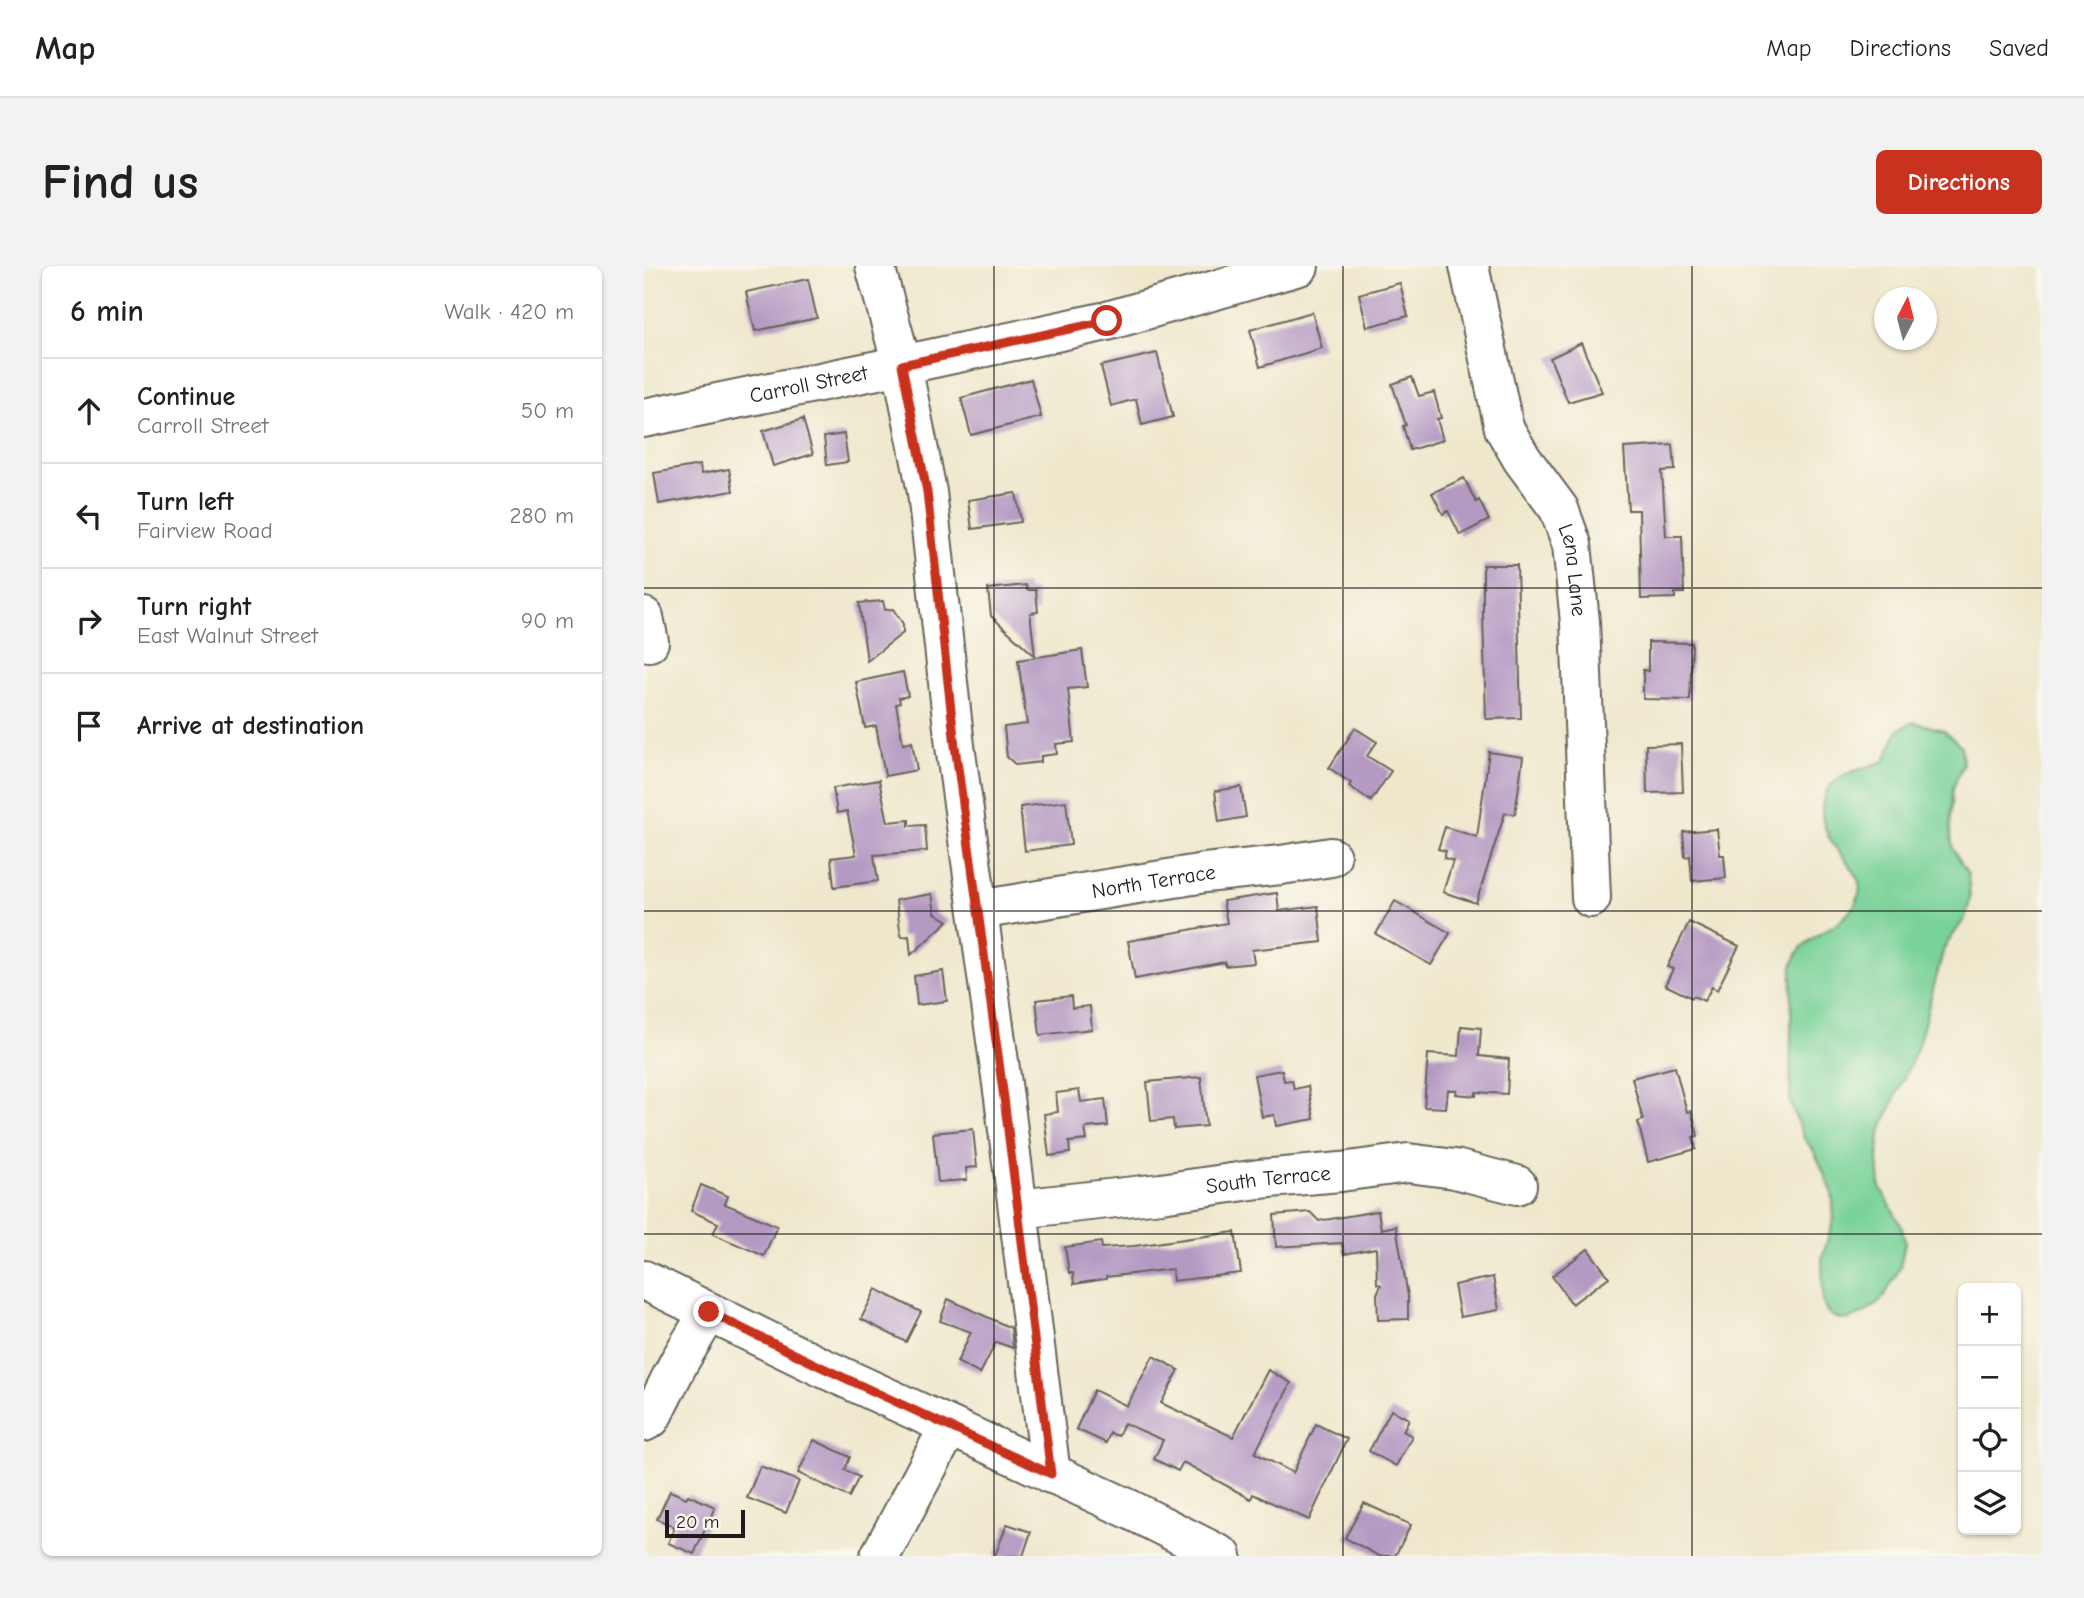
<!DOCTYPE html>
<html lang="en">
<head>
<meta charset="utf-8">
<style>
  :root { --surface:#fff; --page:#f2f2f2; --text:#202124; --muted:#757577; --line:#e0e0e0; --accent:#c8321e }
  body { margin:0; font-family:"Comic Neue",sans-serif; background:var(--page); color:var(--text) }
  .controls { position:absolute; right:21px; bottom:21px; display:grid; overflow:hidden; border-radius:10px; box-shadow:0 2px 5px #0004 }
  .controls button { width:63px; height:63px; display:grid; place-items:center; padding:0; border:0; border-bottom:2px solid var(--line); background:var(--surface); color:var(--text); font:35px sans-serif }
  .compass { position:absolute; left:1230px; top:21px; width:63px; height:63px; border-radius:50%; background:var(--surface); box-shadow:0 2px 5px #0004; rotate:6deg }
  .scale { position:absolute; left:21px; bottom:18px; width:80px; box-sizing:border-box; padding-left:7px; border:4px solid #1c1c1c; border-top:0; font-size:19px; line-height:24px; white-space:nowrap; color:#1c1c1c; -webkit-text-stroke:5px #fbf7ec; paint-order:stroke }
  .stop { position:absolute; width:21px; height:21px; margin:-16px; border:5px solid #c8321e; border-radius:50%; background:#fff }
  .stop.end { background:#c8321e; border-color:#fff; box-shadow:0 2px 7px #0008 }
  .list { margin:0; padding:0; list-style:none }
  h2 { display:flex; justify-content:space-between; align-items:center; height:91px; margin:0; padding:0 28px; font-size:30px }
  h2 small { font-size:23px; font-weight:400; color:var(--muted) }
  .list li { display:grid; grid-template-columns:46px 1fr auto; gap:21px; align-items:center; box-sizing:border-box; height:105px; padding:0 28px; border-top:2px solid var(--line) }
  .list b { display:block; font-size:26px; white-space:nowrap }
  .list p { margin:0; font-size:23px; white-space:nowrap; color:var(--muted) }
  .list em { font-size:23px; font-style:normal; color:var(--muted) }
  .icon { flex:none; width:38px; height:38px; fill:none; stroke:currentColor; stroke-width:2; stroke-linecap:round; stroke-linejoin:round }
  .map { position:relative; flex:none; width:1398px; height:1290px; overflow:hidden; border-radius:10px }
  header { display:flex; align-items:center; gap:42px; box-sizing:border-box; height:98px; padding:0 35px; background:var(--surface); border-bottom:2px solid var(--line) }
  header strong { font-size:33px }
  nav { display:flex; gap:38px; margin-inline-start:auto; font-size:24px }
  .intro { display:flex; align-items:center; justify-content:space-between; box-sizing:border-box; height:168px; padding:0 42px }
  h1 { margin:0; font-size:49px }
  .button { padding:18px 32px; border-radius:10px; background:var(--accent); color:#fff; font-size:24px; font-weight:700 }
  main { display:flex; gap:42px; padding:0 42px }
  aside { flex:1; background:var(--surface); border-radius:10px; box-shadow:0 2px 5px #0004 }
  .map>svg:first-child { display:block }
</style>
</head>
<body>
<header>
<strong>Map</strong>
<nav><a>Map</a><a>Directions</a><a>Saved</a></nav>
</header>
<div class="intro"><h1>Find us</h1><a class="button">Directions</a></div>
<main>
<aside>
<h2>6 min<small>Walk · 420 m</small></h2>
<ul class="list">
<li><svg class="icon" aria-label="ahead" viewBox="0 0 24 24"><path d="M12 20V5M6 11l6-6 6 6"/></svg><div><b>Continue</b><p>Carroll Street</p></div><em>50 m</em></li>
<li><svg class="icon" aria-label="left" viewBox="0 0 24 24"><path d="M17 20v-9H6M10 6l-5 5 5 5"/></svg><div><b>Turn left</b><p>Fairview Road</p></div><em>280 m</em></li>
<li><svg class="icon" aria-label="right" viewBox="0 0 24 24"><path d="M7 20v-9h11M14 6l5 5-5 5"/></svg><div><b>Turn right</b><p>East Walnut Street</p></div><em>90 m</em></li>
<li><svg class="icon" aria-label="arrive" viewBox="0 0 24 24"><path d="M6 21V4h12l-3 4 3 4H6"/></svg><div><b>Arrive at destination</b></div></li>
</ul>
</aside>
<div class="map">
<svg width="1398" height="1290" viewBox="0 0 1398 1290">
  <rect width="100%" height="100%" fill="#fbf7ec"/>
  <filter id="ink" filterUnits="userSpaceOnUse"><feTurbulence type="fractalNoise" baseFrequency=".0143" numOctaves="2"/><feDisplacementMap in="SourceGraphic" scale="14" xChannelSelector="R" yChannelSelector="G"/><feConvolveMatrix kernelMatrix="1 2 1 2 8 2 1 2 1" color-interpolation-filters="sRGB"/></filter>
  <filter id="wash" filterUnits="userSpaceOnUse"><feTurbulence type="fractalNoise" baseFrequency=".00686" numOctaves="4" result="noise"/><feDisplacementMap in="SourceGraphic" scale="28" xChannelSelector="R" yChannelSelector="G"/><feGaussianBlur stdDeviation="1.57" result="paint"/><feColorMatrix in="noise" values="0 0 0 0 0 0 0 0 0 0 0 0 0 0 0 0 0 1.4 0 .05"/><feComposite in="paint" operator="in"/></filter>
  <g filter="url(#wash)">
    <rect width="100%" height="100%" fill="#efe8cd"/>
    <!-- green -->
    <path fill="#79d298" stroke="#4a775a" stroke-width="2" d="M1269,456L1299,464L1317,480L1319,498L1309,522L1306,564L1309,583L1324,608L1326,635L1321,652L1300,682L1274,780L1236,866L1234,894L1236,921L1257,959L1261,976L1256,1002L1240,1031L1221,1047L1204,1054L1192,1052L1184,1047L1179,1037L1178,992L1190,953L1188,925L1171,887L1160,872L1146,836L1148,700C1151,694 1153,686 1158,681C1177,663 1208,656 1215,628C1220,609 1198,592 1189,578C1174,556 1173,527 1195,512C1205,505 1228,500 1241,495L1254,464Z"/>
    <g id="blocks">
      <!-- building -->
      <g fill="#b499c3">
        <path d="M164,13L173,52L111,65L102,26Z"/>
        <path d="M756,17L764,50L723,61L715,28Z"/>
        <path d="M668,46L678,82L616,101L606,64Z"/>
        <path d="M937,77L958,126L924,136L906,92Z"/>
        <path d="M513,87L529,151L498,159L492,133L467,140L457,100Z"/>
        <path d="M768,111L775,130L790,126L797,152L793,153L799,174L766,184L759,160L762,159L748,118Z"/>
        <path d="M387,113L397,151L327,169L317,132Z"/>
        <path d="M159,153L169,188L129,200L119,165Z"/>
        <path d="M200,168L204,196L183,199L180,171Z"/>
        <path d="M1029,179L1031,204L1018,205L1022,270H1038L1040,327H1031V332L997,333L995,244H984L980,182Z"/>
        <path d="M56,199L57,208L85,203L89,225L15,238L10,207Z"/>
        <path d="M820,212L832,236L835,234L845,254L816,269L804,245L799,248L788,227Z"/>
        <path d="M372,227L377,256L328,263L324,234Z"/>
        <path d="M839,299H873L877,452L842,453L839,348Z"/>
        <path d="M382,319L383,324H392L394,346L386,347L391,390L347,350L344,323Z"/>
        <path d="M239,335L241,344L249,343L259,358V367L223,395L215,337Z"/>
        <path d="M1004,376L1048,377L1046,434L999,433V404L1004,405Z"/>
        <path d="M438,384L443,421L424,423L430,476L412,478L413,488L397,490V496L372,499L363,491L360,461L383,458L374,394Z"/>
        <path d="M259,406L264,430L255,432L256,437L252,438L259,478L268,476L273,504L241,510L232,460L221,462L212,416Z"/>
        <path d="M711,462L733,476L723,490L747,505L727,535L705,520L707,517L685,502Z"/>
        <path d="M1037,478L1039,526L1003,527L1002,479Z"/>
        <path d="M845,486L879,491L871,548L861,547L832,637L799,626L809,595L800,592L802,585L794,583L801,561L833,571Z"/>
        <path d="M235,514L244,556L265,554V560L281,559L283,585L230,589L234,615L190,621L187,592L212,589L203,545L193,547L189,522Z"/>
        <path d="M597,521L602,551L575,556L571,525Z"/>
        <path d="M422,535L427,579L381,585L376,541Z"/>
        <path d="M1073,563L1076,589H1080L1082,612L1048,615L1046,590L1041,591L1039,566Z"/>
        <path d="M633,627L635,645L674,640L678,676L608,684L610,697L581,700V696L491,713L484,675L583,657L579,635Z"/>
        <path d="M288,628L291,647L304,655L267,689L265,670L257,671L252,634Z"/>
        <path d="M751,635L806,667L787,699L732,668Z"/>
        <path d="M1045,656L1095,680L1073,724L1068,721L1060,735L1049,730L1048,732L1021,719L1029,703L1023,701Z"/>
        <path d="M299,705L303,735L273,739L270,710Z"/>
        <path d="M427,730L428,742L446,740L448,763L396,769L392,734Z"/>
        <path d="M817,760L837,762L835,790L865,793L863,828L832,826V830L812,828L813,824H804L802,842L780,841L784,788L815,790Z"/>
        <path d="M1031,801L1043,846L1047,845L1054,870L1049,871L1052,883L1004,896L994,856L999,854L988,812Z"/>
        <path d="M638,804L640,815L648,814L650,823L664,820L670,853L632,860L630,849L618,851L610,809Z"/>
        <path d="M557,811L562,860L530,863L529,853L507,855L503,816Z"/>
        <path d="M435,824L437,836L461,833L464,860L441,862L443,874L425,876L426,887L405,890L400,848L414,846L412,827Z"/>
        <path d="M329,863L333,901L322,902L323,914L294,916L289,867Z"/>
        <path d="M57,919L84,930L81,938L133,960L120,990L69,968L74,957L47,945Z"/>
        <path d="M734,945L737,963L752,960L764,1030V1053L734,1054L733,1028L737,1019L733,1017L732,982L700,988L698,977L632,981L630,949L666,946L675,955Z"/>
        <path d="M591,966L597,1007L529,1015L528,1003L462,1011V1013L430,1018L429,1007H425L421,981L457,976L458,982L490,980Z"/>
        <path d="M944,983L965,1011L928,1038L908,1010Z"/>
        <path d="M849,1011L855,1044L816,1051L810,1019Z"/>
        <path d="M232,1023L277,1046L262,1076L217,1053Z"/>
        <path d="M304,1033L367,1062L369,1082L352,1076L336,1108L313,1096L327,1066L296,1055Z"/>
        <path d="M509,1090L535,1104L517,1137L589,1171L624,1104L647,1117L611,1187L649,1207L672,1158L703,1173L665,1254L609,1228L607,1233L539,1196L534,1205L510,1193L519,1174L480,1157L474,1170L466,1167L462,1177L432,1163L450,1124L483,1140Z"/>
        <path d="M747,1144L765,1153L759,1165L768,1170L752,1200L725,1185Z"/>
        <path d="M170,1174L206,1191L201,1204L215,1211L205,1231L154,1207Z"/>
        <path d="M116,1200L155,1215L142,1247L103,1232Z"/>
        <path d="M26,1225L42,1232L44,1229L71,1241L50,1288L24,1277L31,1261L13,1253Z"/>
        <path d="M720,1237L767,1259L751,1290H735L701,1272Z"/>
        <path d="M363,1258L387,1266L379,1290H351Z"/>
      </g>
    </g>
  </g>
  <g filter="url(#ink)">
    <use href="#blocks" fill-opacity="0" stroke="#66635a" stroke-width="2"/>
    <g fill="none" stroke-linecap="round" stroke-linejoin="round">
      <defs>
        <g id="minor">
          <path d="M231,0L258,99L283,226L311,480L360,832L407,1208"/>
          <path id="s1" d="M825,0L860,162L878,193L915,243L928,279L936,356L947,632"/>
          <path id="s2" d="M0,152L258,99L463,55L655,0"/>
          <path d="M0,351L5,376"/>
          <path id="s3" d="M334,644L561,607L637,599L687,591"/>
          <path id="s4" d="M374,943L517,927L615,913L697,906L764,897L811,903L873,919"/>
          <path d="M0,1014L175,1100L483,1242L578,1290"/>
          <path d="M0,1156L7,1152L35,1096L65,1046"/>
          <path d="M236,1290L305,1161"/>
        </g>
      </defs>
      <!-- minor casing -->
      <use href="#minor" stroke="#66635a" stroke-width="42"/>
      <!-- minor -->
      <use href="#minor" stroke="#fff" stroke-width="38"/>
    </g>
  </g>
  <g fill="none" stroke-linecap="round" stroke-linejoin="round" filter="url(#ink)">
    <!-- route -->
    <path stroke="#c8321e" stroke-width="9" d="M65,1046L175,1100L407,1208L360,832L311,480L283,226L258,99L463,55"/>
  </g>
  <!-- grid -->
  <path fill="none" stroke="#1c1c1c" stroke-width="2" stroke-opacity="0.55" d="M350,0V1290M699,0V1290M1048,0V1290M0,322H1398M0,645H1398M0,968H1398"/>
  <g text-anchor="middle" stroke-width="7" stroke-linejoin="round" paint-order="stroke">
    <!-- street labels -->
    <g font-size="21" fill="#1c1c1c" stroke="#fbf7ec">
      <text dy="7" stroke="none"><textPath href="#s2" startOffset="168">Carroll Street</textPath></text>
      <text dy="7" stroke="none"><textPath href="#s1" startOffset="327">Lena Lane</textPath></text>
      <text dy="7" stroke="none"><textPath href="#s3" startOffset="178">North Terrace</textPath></text>
      <text dy="7" stroke="none"><textPath href="#s4" startOffset="252">South Terrace</textPath></text>
    </g>
  </g>
</svg>
<div class="controls">
<button>+</button>
<button>−</button>
<button><svg class="icon" aria-label="locate" viewBox="0 0 24 24"><circle cx="12" cy="12" r="6"/><path d="M12 2v4M12 18v4M2 12h4M18 12h4"/></svg></button>
<button><svg class="icon" aria-label="layers" viewBox="0 0 24 24"><path d="M12 4l9 5-9 5-9-5zM3 14l9 5 9-5"/></svg></button>
</div>
<svg class="compass" viewBox="-18 -18 36 36"><path d="M0-13l5 13h-10z" fill="#e53935"/><path d="M0 13l5-13h-10z" fill="#757577"/></svg>
<div class="scale">20 m</div>
<div class="stop" style="left:463px;top:55px"></div>
<div class="stop end" style="left:65px;top:1046px"></div>
</div>
</main>
</body>
</html>
